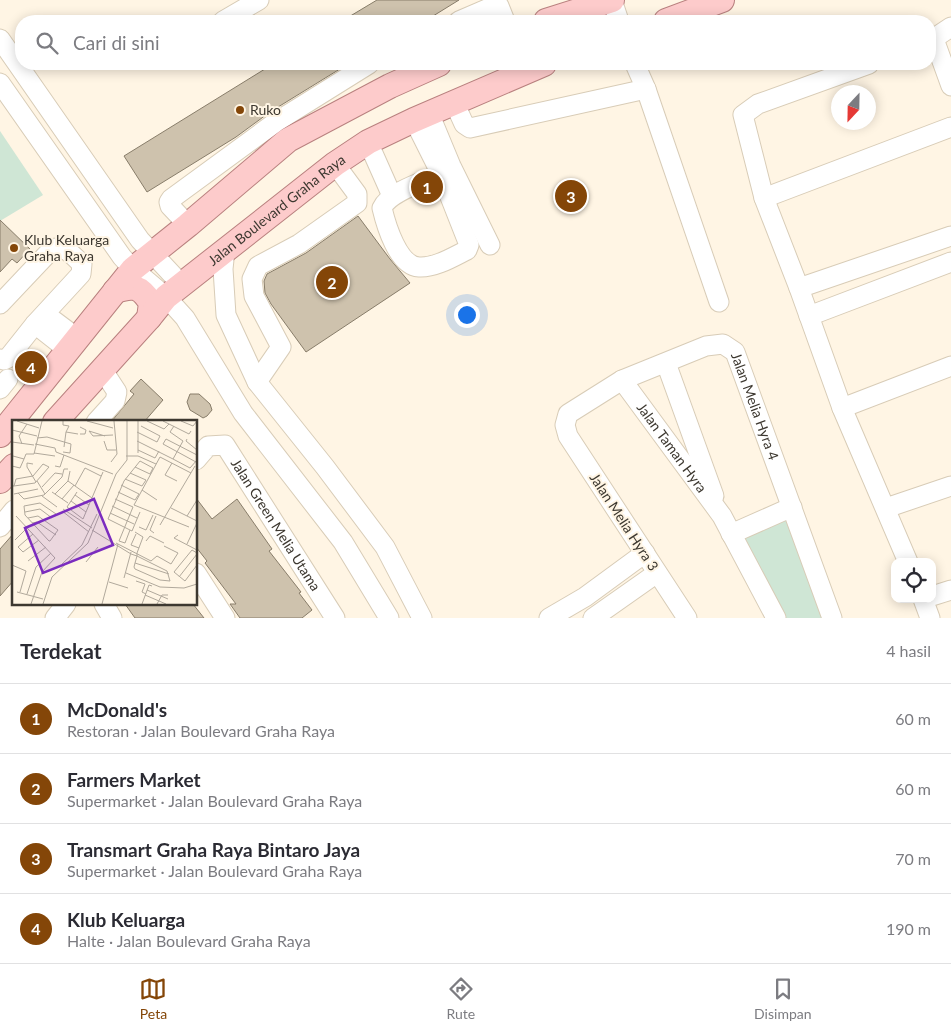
<!DOCTYPE html>
<html lang="id">
<head>
<meta charset="utf-8">
<style>
  :root { --surface:#fff; --page:#f2f2f3; --text:#2b2b33; --muted:#7c7c81; --line:#e1e1e2; --accent:#844608 }
  body { margin:0; font-family:Lato,sans-serif; background:var(--page); color:var(--text) }
  .controls { position:absolute; right:15px; bottom:15px; display:grid; overflow:hidden; border-radius:10px; box-shadow:0 2px 12px #0003 }
  .controls button { width:45px; height:45px; display:grid; place-items:center; padding:0; border:0; border-bottom:1px solid var(--line); background:var(--surface); color:var(--text); font:25px sans-serif }
  .compass { position:absolute; left:831px; top:85px; width:45px; height:45px; border-radius:50%; background:var(--surface); box-shadow:0 2px 12px #0003; rotate:202deg }
  .you { position:absolute; left:466px; top:314px; width:18px; height:18px; margin:-12px; border:4px solid #fff; border-radius:50%; background:#1a73e8; box-shadow:0 0 0 8px #1a73e833 }
  .badge { display:grid; place-items:center; width:32px; height:32px; border-radius:50%; background:var(--accent); color:#fff; font-size:16px; font-weight:700 }
  .pin { position:absolute; translate:-50% -50%; border:2px solid #fff; box-shadow:0 1px 5px #0006 }
  .list { margin:0; padding:0; list-style:none }
  h2 { display:flex; justify-content:space-between; align-items:center; height:65px; margin:0; padding:0 20px; font-size:21px }
  h2 small { font-size:16px; font-weight:400; color:var(--muted) }
  .list li { display:grid; grid-template-columns:32px 1fr auto; gap:15px; align-items:center; box-sizing:border-box; height:70px; padding:0 20px; border-top:1px solid var(--line) }
  .list b { display:block; font-size:19px; white-space:nowrap }
  .list p { margin:0; font-size:16px; white-space:nowrap; color:var(--muted) }
  .list em { font-size:16px; font-style:normal; color:var(--muted) }
  .icon { flex:none; width:28px; height:28px; fill:none; stroke:currentColor; stroke-width:2; stroke-linecap:round; stroke-linejoin:round }
  .map { position:relative; flex:none; width:951px; height:618px; overflow:hidden }
  .search { position:absolute; background:var(--surface); box-shadow:0 2px 12px #0003; left:15px; right:15px; top:15px; height:55px; display:flex; align-items:center; gap:12px; box-sizing:border-box; padding:0 18px; border-radius:20px; color:var(--muted); font-size:19px }
  .sheet { height:345px; background:var(--surface) }
  nav { display:flex; justify-content:space-around; align-items:center; box-sizing:border-box; height:70px; border-top:1px solid var(--line); background:var(--surface); font-size:14px; color:var(--muted) }
  nav a { display:grid; justify-items:center; gap:2px }
  nav .on { color:var(--accent) }
  .map>svg:first-child { display:block }
</style>
</head>
<body>
<div class="map">
<svg width="951" height="618" viewBox="0 0 951 618">
  <rect width="100%" height="100%" fill="#fff5e4"/>
  <!-- green -->
  <g fill="#cfe6d5">
    <path d="M0,131L43,195L0,221Z"/>
    <path d="M788,512L827,618H783L738,538Z"/>
  </g>
  <!-- building -->
  <g fill="#cec2ad" stroke="#887d6a">
    <path d="M377,0H459L425,21H342Z"/>
    <path d="M273,64H348L270,112L236,137L147,192L124,156Z"/>
    <path d="M358,216L390,259L410,283L306,352L271,304L265,293L264,281L267,274L306,253Z"/>
    <path d="M0,220L30,249L17,263L12,259L0,272Z"/>
    <path d="M141,379L163,400L144,422H111L134,394L130,391Z"/>
    <path d="M190,394H199L210,404L212,410L207,416L203,418L200,416L190,410L187,402Z"/>
    <path d="M196,498L212,519L237,499L272,549L269,551L301,592L299,593L312,610L302,618H240L230,604H236L205,563L207,561L196,547Z"/>
    <path d="M14,533V580L0,596V549Z"/>
    <path d="M125,604H193L204,618H135Z"/>
  </g>
  <g fill="none" stroke-linecap="round" stroke-linejoin="round">
    <defs>
      <g id="minor">
        <path d="M612,0L619,21"/>
        <path d="M223,21L259,0"/>
        <path d="M459,21L496,5L499,6L505,21"/>
        <path d="M0,39L140,240L181,284"/>
        <path d="M934,39L951,86"/>
        <path d="M930,41L951,27"/>
        <path d="M635,64L646,89L719,302"/>
        <path d="M869,64L758,104L743,115L764,198L799,288L842,408L908,562"/>
        <path d="M0,83L122,257L133,269L166,297L185,318L243,413L343,542L389,618"/>
        <path d="M454,102L464,124L470,128L646,89"/>
        <path d="M429,113L451,166L490,245"/>
        <path d="M414,120L441,174L469,245L467,250C453,257 435,268 419,267C398,266 386,225 382,208C389,192 425,181 441,174"/>
        <path d="M368,142L392,196"/>
        <path d="M764,198L951,127"/>
        <path d="M188,225L170,206L169,202L171,199L276,122L369,64"/>
        <path d="M225,250L223,269L226,315L257,382L325,467L385,547L422,618"/>
        <path d="M799,288L951,236"/>
        <path d="M0,304L52,249C66,245 72,255 82,264L81,274L35,324L8,358L4,360L0,359"/>
        <path d="M45,314L77,338"/>
        <path d="M809,316L951,262"/>
        <path d="M35,324L68,350"/>
        <path d="M666,363L714,496"/>
        <path id="s1" d="M622,380L722,516L776,618"/>
        <path d="M257,382L281,347L254,296L252,279L258,266L299,244L357,203V194L335,164"/>
        <path d="M0,389L8,379"/>
        <path d="M842,408L951,366"/>
        <path d="M96,422L115,401L117,392L102,369"/>
        <path id="s2" d="M196,460L208,446L225,445L335,618"/>
        <path d="M886,508L951,486"/>
        <path d="M0,527L14,510"/>
        <path d="M731,534L792,507"/>
        <path d="M196,573L225,618"/>
        <path d="M932,596L951,590"/>
        <path d="M923,599L930,618"/>
        <path d="M104,604L112,618"/>
        <path d="M55,618L66,604"/>
        <path d="M549,618L585,597L645,553"/>
        <path d="M593,618L657,573"/>
        <path id="s3" d="M687,618L568,436L565,425L568,414L622,380L706,346L723,344L735,352L832,618"/>
      </g>
      <g id="major">
        <path d="M546,21L612,0"/>
        <path d="M666,21L722,0"/>
        <path d="M115,291C134,285 140,286 151,303L149,318"/>
        <path id="s4" d="M55,422L149,318L166,297L335,164L368,142L414,120L544,64"/>
        <path d="M0,435L133,269L188,225L288,140L390,86L439,64"/>
        <path d="M0,481L14,466"/>
      </g>
    </defs>
    <!-- minor casing -->
    <use href="#minor" stroke="#d8ccb7" stroke-width="21"/>
    <!-- major casing -->
    <use href="#major" stroke="#b9817f" stroke-width="26"/>
    <!-- minor -->
    <use href="#minor" stroke="#fff" stroke-width="19"/>
    <!-- major -->
    <use href="#major" stroke="#fdcbcb" stroke-width="24"/>
  </g>
  <!-- markers -->
  <g fill="#844608" stroke="#fff5e4" stroke-width="2">
    <circle cx="240" cy="110" r="5"/>
    <circle cx="14" cy="248" r="5"/>
  </g>
  <g text-anchor="middle" stroke-width="4" stroke-linejoin="round" paint-order="stroke">
    <!-- poi labels -->
    <g font-size="14" fill="#3d3830" stroke="#fff5e4" text-anchor="start">
      <text x="250" y="115">Ruko</text>
      <text x="24" y="245">Klub Keluarga<tspan x="24" dy="16">Graha Raya</tspan></text>
    </g>
    <!-- street labels -->
    <g font-size="14" fill="#3d3830" stroke="#fff5e4">
      <text dy="5" stroke="none"><textPath href="#s4" startOffset="308">Jalan Boulevard Graha Raya</textPath></text>
      <text dy="5" stroke="none"><textPath href="#s3" startOffset="484">Jalan Melia Hyra 4</textPath></text>
      <text dy="5" stroke="none"><textPath href="#s1" startOffset="84">Jalan Taman Hyra</textPath></text>
      <text transform="translate(624 522) rotate(57)" y="5">Jalan Melia Hyra 3</text>
      <text dy="5" stroke="none"><textPath href="#s2" startOffset="130">Jalan Green Melia Utama</textPath></text>
    </g>
  </g>
  <!-- overview -->
  <g transform="translate(12 420)">
    <rect width="185" height="185" fill="#fff5e4"/>
    <path fill="none" stroke="#b1a99c" stroke-width="1" d="M5,1L27,8M51,1V5L57,6L54,12M75,1L101,8M126,1V33M135,1L152,9L157,4M151,1L177,14L179,11M169,1L181,6L185,1M162,6L158,12L171,21L161,39L178,48L185,40M0,10L25,16M125,12L145,22L148,16L129,6M68,14H73L74,10L68,7M93,16L77,11L81,16L101,15M25,18L35,17L59,24L58,33L51,32M175,19L174,21L185,30M92,21L95,30H104M125,21L161,39M0,22L22,25M10,24L7,16L15,4M23,24L43,28L44,32L101,54M52,27L54,12L66,14M126,30L143,38L147,31M22,33L43,36M1,36L12,39L14,34H22L30,1M114,36H126L144,44M99,42L105,34L102,1M184,42L151,24L154,19L185,35M160,43L153,55L165,61M21,44L15,43V47L24,62M0,46L8,48L12,39M43,46L48,47L52,35M123,47L138,54L141,48L128,41L112,61L96,99L120,111L128,92M113,59L130,66L134,60L118,53M25,61L33,74M56,61L80,78M0,66H2L23,63L37,47L31,44L21,56L4,59L2,66M63,66L73,48L89,56M30,67L43,53L50,54M130,70L145,80M40,72L56,83M65,72L55,87L71,99L91,52M106,72L123,80L127,74L109,65M6,73L12,79L32,75L50,57L52,49H56M2,74L26,69M43,74L56,61L58,51M63,75L77,85M30,76L45,87M50,79L62,65M103,79L121,87L107,121L113,123L118,110M59,81L74,92M100,86L125,98M159,88L185,101M51,89L80,108M50,91L77,112M13,92L28,89L40,98M98,93L122,104M4,96L43,138L30,152L19,184M175,96L185,80M16,98L26,96L46,110L38,121H37L13,95L12,86L28,83L44,94M20,103L25,102L44,115M148,105L183,46M127,107L134,110L141,95M177,107L122,85L148,37L179,53M80,110L119,134L125,136L155,151L158,161L148,160L123,149L122,147L123,143L125,136V133L131,117L123,112M142,113L138,110L144,96M21,114L6,127L11,132L27,120M124,114L119,125L127,128M166,115L162,118L185,130M3,120L15,108M134,121L138,116L152,123M104,123L139,141L145,136L159,144L166,133L152,126M175,124L185,103M16,141L34,127M74,142L86,127M123,143L157,154M50,144L70,125L85,94M0,145L14,151L8,172M114,153L148,167L172,168L185,164M167,157L185,134M112,158L119,132M124,161L133,164L130,172L134,174M173,161L162,152L180,130L185,133M173,161L185,145M97,162L116,168M135,170L156,179M5,172L31,179M15,174L24,147L39,133M133,175L154,184M31,184L40,157L76,123L104,54L115,40V1M90,184L106,124M130,184L137,165L140,166M145,184L150,175H156"/>
    <path fill="#7b2cbf" fill-opacity="0.15" stroke="#7b2cbf" stroke-width="2.5" d="M82,79L101,125L31,153L13,108Z"/>
    <rect width="185" height="185" fill="none" stroke="#3d3830" stroke-width="2.5"/>
  </g>
</svg>
<div class="controls">
<button><svg class="icon" aria-label="locate" viewBox="0 0 24 24"><circle cx="12" cy="12" r="6"/><path d="M12 2v4M12 18v4M2 12h4M18 12h4"/></svg></button>
</div>
<svg class="compass" viewBox="-18 -18 36 36"><path d="M0-13l5 13h-10z" fill="#e53935"/><path d="M0 13l5-13h-10z" fill="#7c7c81"/></svg>
<div class="you"></div>
<div class="pin badge" style="left:427px;top:187px">1</div>
<div class="pin badge" style="left:332px;top:282px">2</div>
<div class="pin badge" style="left:571px;top:196px">3</div>
<div class="pin badge" style="left:31px;top:367px">4</div>
<div class="search"><svg class="icon" aria-label="search" viewBox="0 0 24 24"><circle cx="10" cy="10" r="6"/><path d="M15 15l6 6"/></svg>Cari di sini</div>
</div>
<section class="sheet">
<h2>Terdekat<small>4 hasil</small></h2>
<ul class="list">
<li><span class="badge">1</span><div><b>McDonald's</b><p>Restoran · Jalan Boulevard Graha Raya</p></div><em>60 m</em></li>
<li><span class="badge">2</span><div><b>Farmers Market</b><p>Supermarket · Jalan Boulevard Graha Raya</p></div><em>60 m</em></li>
<li><span class="badge">3</span><div><b>Transmart Graha Raya Bintaro Jaya</b><p>Supermarket · Jalan Boulevard Graha Raya</p></div><em>70 m</em></li>
<li><span class="badge">4</span><div><b>Klub Keluarga</b><p>Halte · Jalan Boulevard Graha Raya</p></div><em>190 m</em></li>
</ul>
</section>
<nav>
<a class="on"><svg class="icon" aria-label="map" viewBox="0 0 24 24"><path d="M3 6l6-2 6 2 6-2v14l-6 2-6-2-6 2zM9 4v14M15 6v14"/></svg>Peta</a>
<a><svg class="icon" aria-label="directions" viewBox="0 0 24 24"><path d="M12 3l9 9-9 9-9-9zM9 14v-3h6M13 9l2 2-2 2"/></svg>Rute</a>
<a><svg class="icon" aria-label="saved" viewBox="0 0 24 24"><path d="M7 4h10v16l-5-4-5 4z"/></svg>Disimpan</a>
</nav>
</body>
</html>
